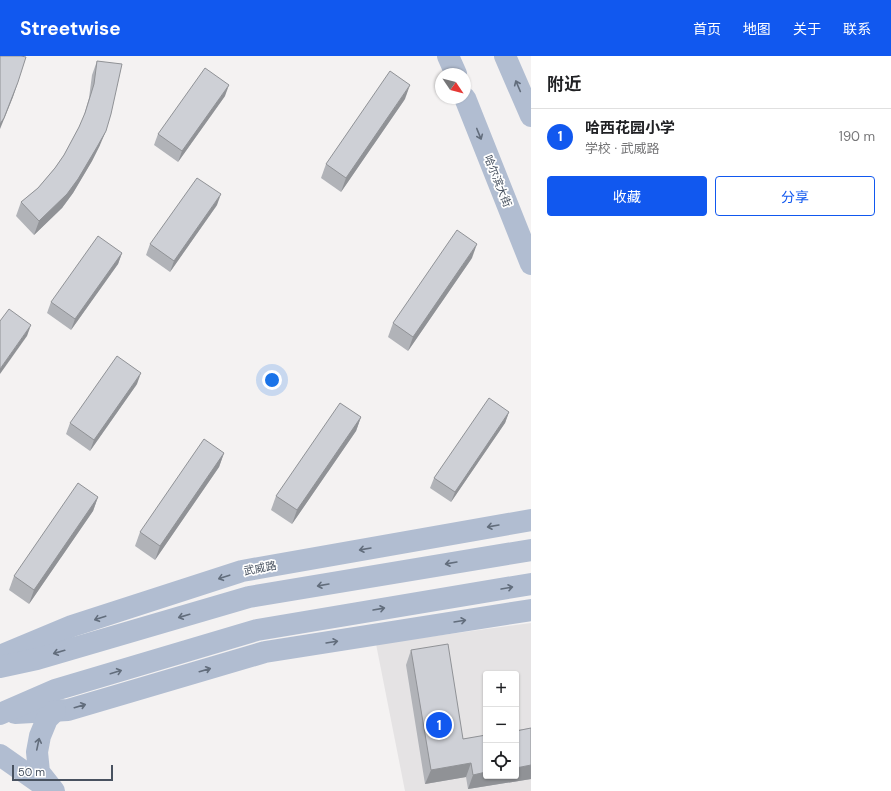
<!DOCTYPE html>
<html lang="zh">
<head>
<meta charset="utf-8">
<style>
  :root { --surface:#fff; --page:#f2f2f2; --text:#202124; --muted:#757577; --line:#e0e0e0; --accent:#1158ef }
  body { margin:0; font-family:"DM Sans","Noto Sans SC",sans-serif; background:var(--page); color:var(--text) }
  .controls { position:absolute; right:12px; bottom:12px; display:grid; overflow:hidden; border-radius:4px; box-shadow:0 1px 3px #0004 }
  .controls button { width:36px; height:36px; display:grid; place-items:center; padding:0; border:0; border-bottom:1px solid var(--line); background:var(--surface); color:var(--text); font:20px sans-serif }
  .compass { position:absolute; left:435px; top:12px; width:36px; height:36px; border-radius:50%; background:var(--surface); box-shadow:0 1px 3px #0004; rotate:125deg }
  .scale { position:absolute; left:12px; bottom:10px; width:101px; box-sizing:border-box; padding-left:4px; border:2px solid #485260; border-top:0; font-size:11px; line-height:14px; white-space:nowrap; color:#485260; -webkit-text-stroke:3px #fff; paint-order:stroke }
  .you { position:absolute; left:272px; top:324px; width:14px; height:14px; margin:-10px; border:3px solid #fff; border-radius:50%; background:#1a73e8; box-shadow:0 0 0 6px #1a73e833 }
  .badge { display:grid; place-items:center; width:26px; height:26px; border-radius:50%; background:var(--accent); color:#fff; font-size:13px; font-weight:700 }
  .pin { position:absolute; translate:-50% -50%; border:2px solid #fff; box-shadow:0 1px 4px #0006 }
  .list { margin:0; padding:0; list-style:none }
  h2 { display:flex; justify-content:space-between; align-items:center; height:52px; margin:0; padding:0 16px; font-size:17px }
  h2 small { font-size:13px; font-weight:400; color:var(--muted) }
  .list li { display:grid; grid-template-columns:26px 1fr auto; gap:12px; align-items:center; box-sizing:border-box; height:56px; padding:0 16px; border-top:1px solid var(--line) }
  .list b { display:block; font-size:15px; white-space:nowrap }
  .list p { margin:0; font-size:13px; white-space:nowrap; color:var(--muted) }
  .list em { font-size:13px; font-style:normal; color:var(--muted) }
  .actions { display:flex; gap:8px; padding:12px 16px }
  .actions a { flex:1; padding:9px 0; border:1px solid var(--accent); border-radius:4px; text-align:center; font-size:14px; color:var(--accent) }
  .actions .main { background:var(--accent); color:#fff }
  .icon { flex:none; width:22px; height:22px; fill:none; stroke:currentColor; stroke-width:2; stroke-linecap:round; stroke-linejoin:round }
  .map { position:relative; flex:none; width:531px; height:735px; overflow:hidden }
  header { display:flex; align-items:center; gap:24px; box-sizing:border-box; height:56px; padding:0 20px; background:var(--accent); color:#fff }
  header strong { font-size:19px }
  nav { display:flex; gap:22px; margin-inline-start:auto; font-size:14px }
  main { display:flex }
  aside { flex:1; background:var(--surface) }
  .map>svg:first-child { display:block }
</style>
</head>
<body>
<header>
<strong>Streetwise</strong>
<nav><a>首页</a><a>地图</a><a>关于</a><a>联系</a></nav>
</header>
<main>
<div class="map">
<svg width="531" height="735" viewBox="0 0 531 735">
  <rect width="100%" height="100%" fill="#f4f2f2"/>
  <!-- education -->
  <path fill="#e5e3e4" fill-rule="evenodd" d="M531,567V735H405L376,588ZM486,618H516V720H486Z"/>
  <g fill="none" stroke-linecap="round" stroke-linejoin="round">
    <!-- major -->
    <g stroke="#b1bdd1" stroke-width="22">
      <path d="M448,0L456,18"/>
      <path d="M505,0L531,60"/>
      <path d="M465,42L531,208"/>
      <path d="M0,600L72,570L242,515L531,464"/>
      <path d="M0,611L37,603L249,541L531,494"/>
      <path d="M15,657L68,654L265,596L531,554"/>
      <path d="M0,658L55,634L257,574L531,528"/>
      <path d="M0,699L47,732"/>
      <path d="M54,735L39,716L37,696L40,680L47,663L55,655"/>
    </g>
  </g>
  <!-- wall -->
  <g fill="#b1b3b8">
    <path d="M97,5L100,89L92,105L73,137L62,152L34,179L16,160L21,146L38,132L55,112L64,99L79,71L83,63L89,42L92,19Z"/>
    <path d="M225,40L178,106L154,89L158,78Z"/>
    <path d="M405,43L341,136L321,122L326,108Z"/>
    <path d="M217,149L170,216L146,199L150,188Z"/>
    <path d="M122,197L118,208L71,274L47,257L51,246Z"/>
    <path d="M472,202L408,295L388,281L393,267Z"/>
    <path d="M137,328L90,395L66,378L70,367Z"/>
    <path d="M509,356L505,367L451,446L430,432L434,422Z"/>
    <path d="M361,361L356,375L292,468L271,454L276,440Z"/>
    <path d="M224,397L219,411L155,504L135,490L140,476Z"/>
    <path d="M98,441L93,455L29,548L9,534L14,520Z"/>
    <path d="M411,594L463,683L531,672V723L468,733L466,721L425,728L406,609Z"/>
  </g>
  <!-- shaded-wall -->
  <g fill="#909296">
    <path d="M18,26L13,41L0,73V68Z"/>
    <path d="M229,29L225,40L178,106L182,95Z"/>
    <path d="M410,29L405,43L341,136L346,122Z"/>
    <path d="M106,75L100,89L92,105L73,137L62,152L34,179L39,165Z"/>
    <path d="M221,138L217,149L170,216L174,205Z"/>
    <path d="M477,188L472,202L408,295L413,281Z"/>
    <path d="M122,197L118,208L71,274L75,263Z"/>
    <path d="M31,269L27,280L0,318V313Z"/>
    <path d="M141,317L137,328L90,395L94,384Z"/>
    <path d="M509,356L505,367L451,446L455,436Z"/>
    <path d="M361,361L356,375L292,468L297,454Z"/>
    <path d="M224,397L219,411L155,504L160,490Z"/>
    <path d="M98,441L93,455L29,548L34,534Z"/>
    <path d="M471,707L466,721L425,728L431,714Z"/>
    <path d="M531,709V723L468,733L473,719L486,716V720H516V712Z"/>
  </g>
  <!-- building -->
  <g fill="#ced0d6" stroke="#909296">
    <path d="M0,0H21L26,1L18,26L4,62L0,68Z"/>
    <path d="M97,5L122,8L111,58L106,75L97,91L78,123L67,138L39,165L21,146L38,132L55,112L64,99L79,71L85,57L94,28Z"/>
    <path d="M205,12L229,29L182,95L158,78Z"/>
    <path d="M390,15L410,29L346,122L326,108Z"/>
    <path d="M197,122L221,138L174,205L150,188Z"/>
    <path d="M457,174L477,188L413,281L393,267Z"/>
    <path d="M98,180L122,197L75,263L51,246Z"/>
    <path d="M9,253L31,269L0,313V265Z"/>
    <path d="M117,300L141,317L94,384L70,367Z"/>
    <path d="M489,342L509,356L455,436L434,422Z"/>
    <path d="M340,347L361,361L297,454L276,440Z"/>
    <path d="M204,383L224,397L160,490L140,476Z"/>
    <path d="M78,427L98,441L34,534L14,520Z"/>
    <path d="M448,588L463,683L486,679V716L473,719L471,707L431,714L411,594Z"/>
    <path d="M531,672V709L516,712V675Z"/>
  </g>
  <!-- one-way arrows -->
  <defs><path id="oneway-shaft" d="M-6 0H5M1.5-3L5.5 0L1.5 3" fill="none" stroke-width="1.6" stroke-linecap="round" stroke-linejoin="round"/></defs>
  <g stroke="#626d7c">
    <use href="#oneway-shaft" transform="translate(518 30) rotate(-113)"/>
    <use href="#oneway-shaft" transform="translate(479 78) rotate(68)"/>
    <use href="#oneway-shaft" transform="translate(493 470) rotate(170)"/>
    <use href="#oneway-shaft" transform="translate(365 493) rotate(170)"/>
    <use href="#oneway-shaft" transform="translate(451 507) rotate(170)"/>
    <use href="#oneway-shaft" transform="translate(224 521) rotate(162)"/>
    <use href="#oneway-shaft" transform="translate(323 529) rotate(170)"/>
    <use href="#oneway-shaft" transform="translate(507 532) rotate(-10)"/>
    <use href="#oneway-shaft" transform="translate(379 553) rotate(-10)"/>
    <use href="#oneway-shaft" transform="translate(184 560) rotate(164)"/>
    <use href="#oneway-shaft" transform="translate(100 562) rotate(162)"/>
    <use href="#oneway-shaft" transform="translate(460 565) rotate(-9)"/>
    <use href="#oneway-shaft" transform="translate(332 586) rotate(-9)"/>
    <use href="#oneway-shaft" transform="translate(59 596) rotate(164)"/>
    <use href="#oneway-shaft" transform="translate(205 614) rotate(-16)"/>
    <use href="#oneway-shaft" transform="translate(116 616) rotate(-17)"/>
    <use href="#oneway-shaft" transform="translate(80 650) rotate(-16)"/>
    <use href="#oneway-shaft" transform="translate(38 688) rotate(-78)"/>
  </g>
  <g text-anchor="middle" stroke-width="3.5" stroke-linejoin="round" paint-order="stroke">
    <!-- street labels -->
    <g font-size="11" fill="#485260" stroke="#fff">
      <text transform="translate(498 125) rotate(68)" y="4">哈尔滨大街</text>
      <text transform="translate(260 512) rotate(-11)" y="4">武威路</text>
    </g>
  </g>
</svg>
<div class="controls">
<button>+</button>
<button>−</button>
<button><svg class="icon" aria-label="locate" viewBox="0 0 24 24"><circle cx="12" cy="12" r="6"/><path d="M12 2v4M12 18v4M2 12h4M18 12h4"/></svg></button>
</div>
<svg class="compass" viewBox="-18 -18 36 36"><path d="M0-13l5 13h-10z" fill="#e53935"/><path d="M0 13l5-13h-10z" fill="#757577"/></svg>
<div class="scale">50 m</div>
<div class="you"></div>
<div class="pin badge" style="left:439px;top:669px">1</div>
</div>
<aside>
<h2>附近<small></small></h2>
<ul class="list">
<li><span class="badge">1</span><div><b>哈西花园小学</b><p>学校 · 武威路</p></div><em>190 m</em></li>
</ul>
<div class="actions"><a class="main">收藏</a><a>分享</a></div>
</aside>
</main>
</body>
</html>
